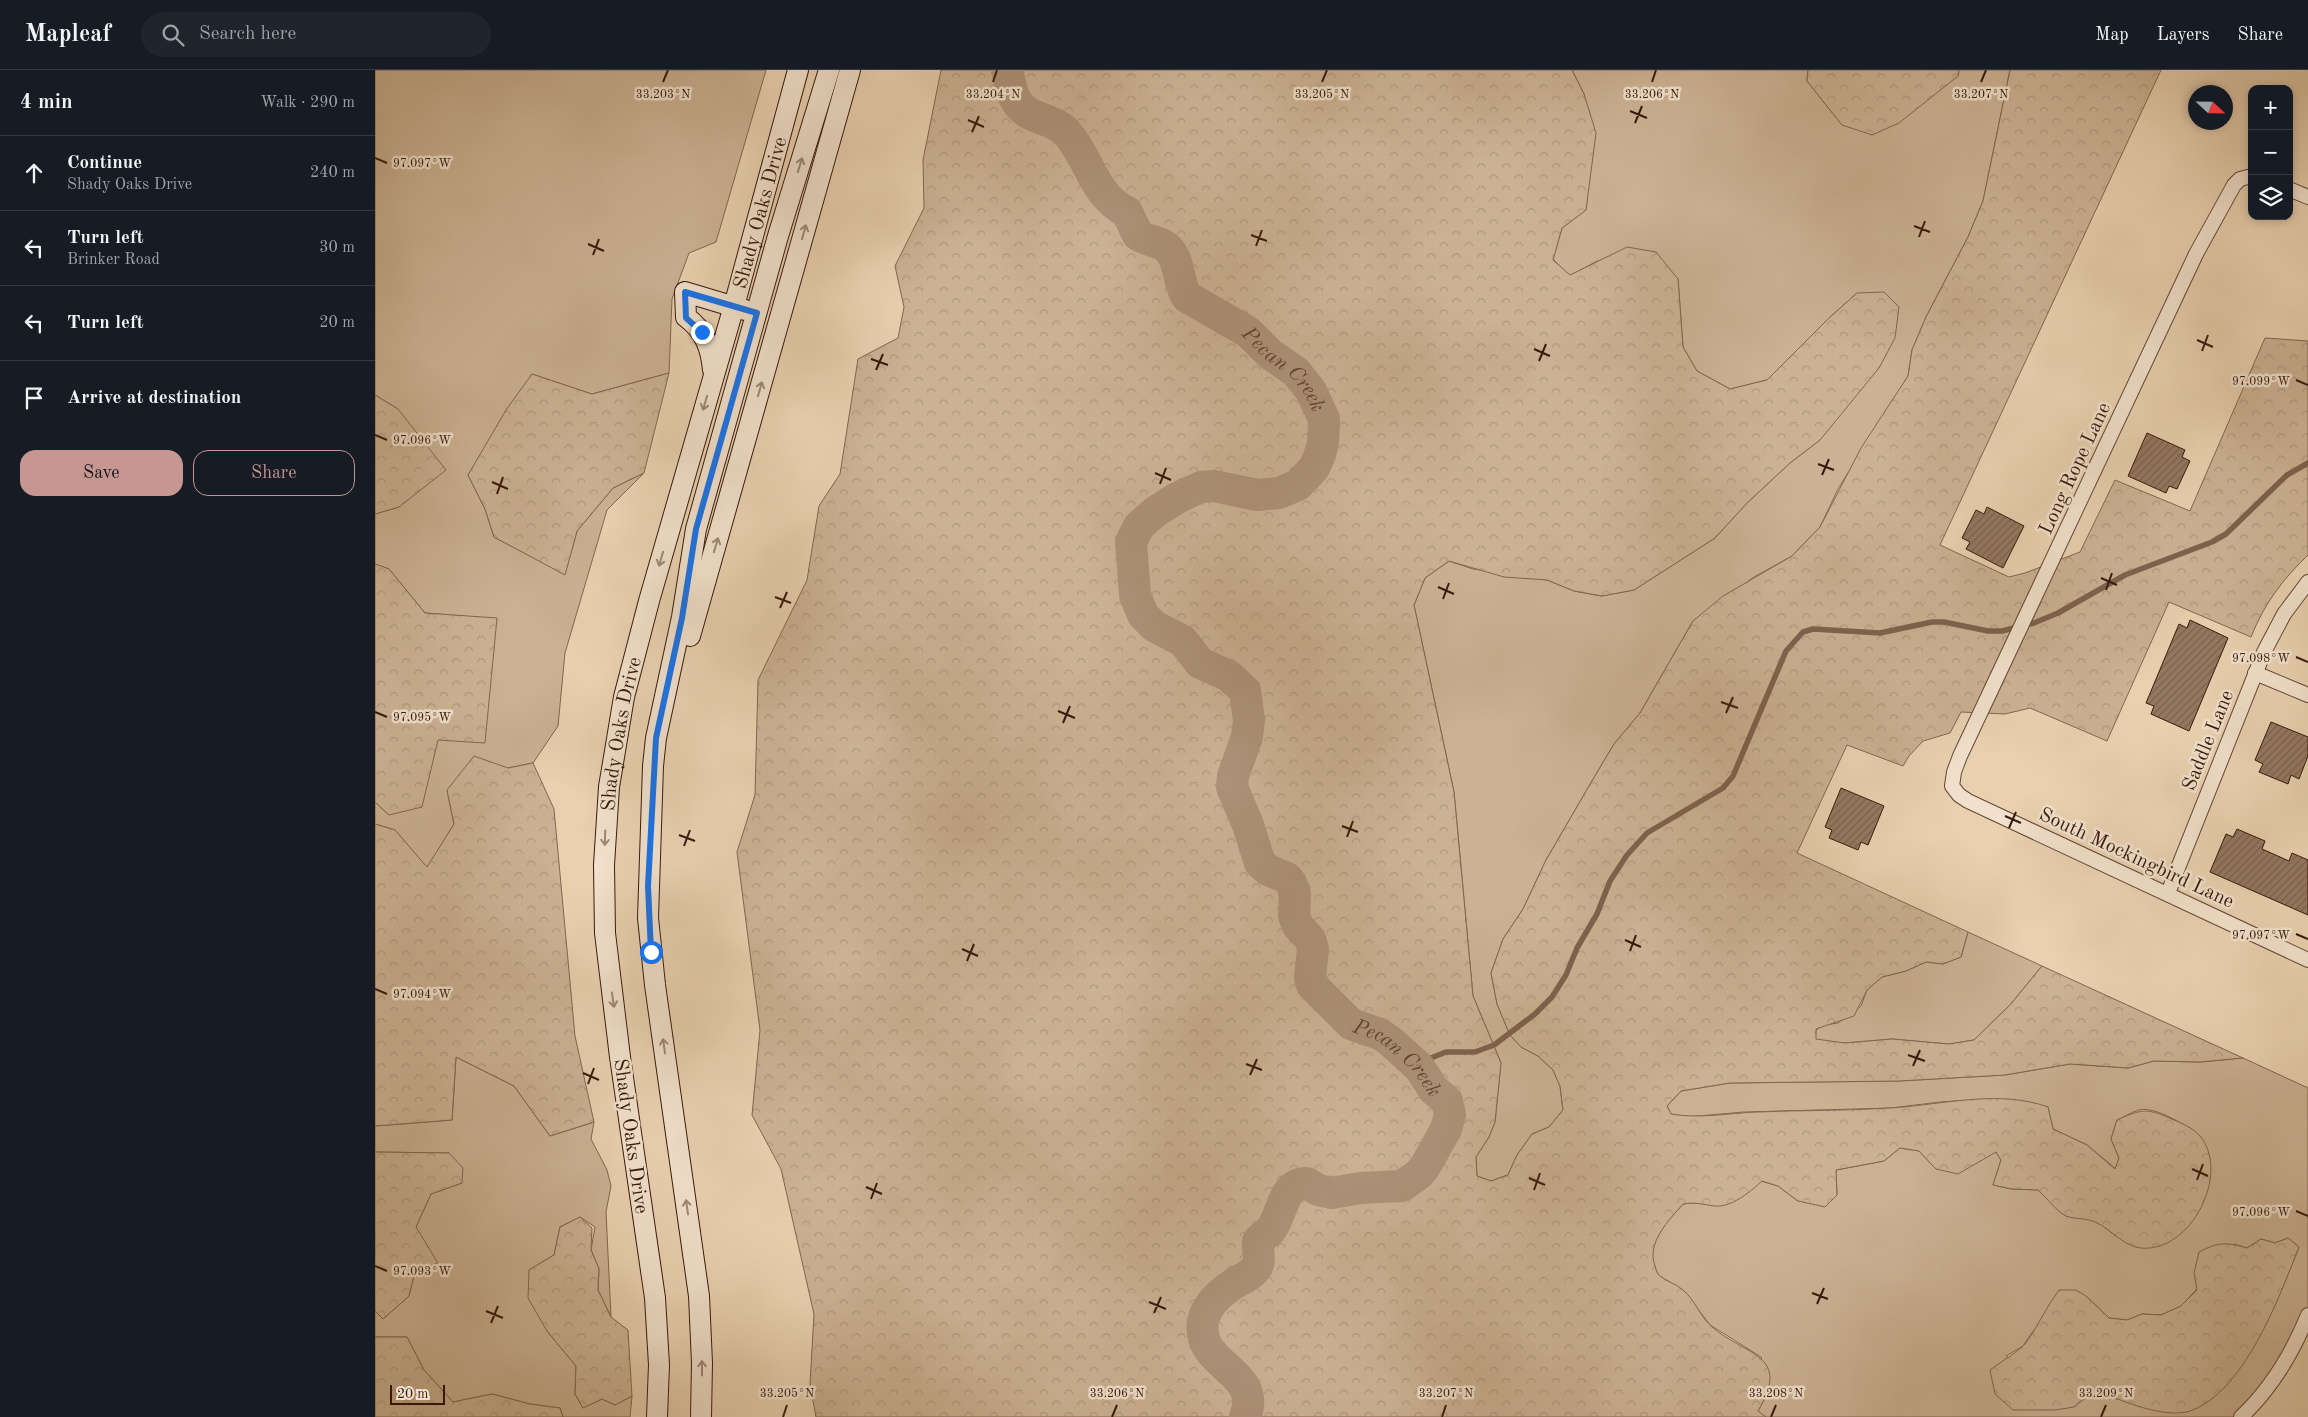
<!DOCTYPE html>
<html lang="en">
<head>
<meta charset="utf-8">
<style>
  :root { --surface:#171b24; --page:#20242c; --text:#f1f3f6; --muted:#9ea1a6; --line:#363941; --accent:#c59692 }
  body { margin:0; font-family:"Old Standard TT",serif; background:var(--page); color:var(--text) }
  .controls { position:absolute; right:15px; top:15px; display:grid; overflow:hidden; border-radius:10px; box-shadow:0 2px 8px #0003 }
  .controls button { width:45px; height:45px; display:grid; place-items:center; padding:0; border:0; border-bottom:1px solid var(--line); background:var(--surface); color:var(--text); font:25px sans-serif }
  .compass { position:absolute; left:1813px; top:15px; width:45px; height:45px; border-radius:50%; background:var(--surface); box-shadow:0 2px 8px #0003; rotate:112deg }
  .scale { position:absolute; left:15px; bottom:12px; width:55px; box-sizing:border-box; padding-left:5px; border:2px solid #38190c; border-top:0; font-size:14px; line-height:18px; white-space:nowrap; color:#38190c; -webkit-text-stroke:4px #f1e1cc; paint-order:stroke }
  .stop { position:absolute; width:15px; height:15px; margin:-11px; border:4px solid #1a73e8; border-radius:50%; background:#fff }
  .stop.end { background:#1a73e8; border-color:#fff; box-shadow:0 1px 5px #0008 }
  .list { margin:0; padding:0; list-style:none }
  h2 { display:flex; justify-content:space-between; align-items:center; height:65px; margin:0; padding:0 20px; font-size:21px }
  h2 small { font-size:16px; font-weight:400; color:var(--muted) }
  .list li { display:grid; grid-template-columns:32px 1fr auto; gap:15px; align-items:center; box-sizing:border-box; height:75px; padding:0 20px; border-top:1px solid var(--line) }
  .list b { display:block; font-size:19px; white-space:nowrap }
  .list p { margin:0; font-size:16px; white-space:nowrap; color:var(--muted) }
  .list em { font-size:16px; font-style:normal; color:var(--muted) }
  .actions { display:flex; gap:10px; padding:15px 20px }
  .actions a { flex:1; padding:11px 0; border:1px solid var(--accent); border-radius:15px; text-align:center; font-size:18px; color:var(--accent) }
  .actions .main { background:var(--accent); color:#111 }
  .icon { flex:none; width:28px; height:28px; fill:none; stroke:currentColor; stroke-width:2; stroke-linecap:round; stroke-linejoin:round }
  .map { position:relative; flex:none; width:1933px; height:1347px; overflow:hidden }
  header { display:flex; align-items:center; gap:30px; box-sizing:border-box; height:70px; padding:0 25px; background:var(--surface); border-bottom:1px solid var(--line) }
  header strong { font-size:24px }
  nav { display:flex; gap:28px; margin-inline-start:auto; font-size:18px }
  .search { width:350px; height:45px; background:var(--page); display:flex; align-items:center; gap:12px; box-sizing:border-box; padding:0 18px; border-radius:28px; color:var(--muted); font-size:19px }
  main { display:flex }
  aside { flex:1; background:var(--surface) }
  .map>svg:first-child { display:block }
</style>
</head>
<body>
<header>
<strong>Mapleaf</strong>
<div class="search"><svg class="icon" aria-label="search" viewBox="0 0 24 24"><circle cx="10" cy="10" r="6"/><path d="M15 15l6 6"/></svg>Search here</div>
<nav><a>Map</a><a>Layers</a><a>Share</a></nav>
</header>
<main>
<aside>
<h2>4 min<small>Walk · 290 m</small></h2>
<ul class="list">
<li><svg class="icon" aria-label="ahead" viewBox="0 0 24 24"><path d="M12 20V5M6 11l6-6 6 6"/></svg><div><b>Continue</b><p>Shady Oaks Drive</p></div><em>240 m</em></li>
<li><svg class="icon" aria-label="left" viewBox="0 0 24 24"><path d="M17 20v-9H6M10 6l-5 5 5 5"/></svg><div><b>Turn left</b><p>Brinker Road</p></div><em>30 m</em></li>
<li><svg class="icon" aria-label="left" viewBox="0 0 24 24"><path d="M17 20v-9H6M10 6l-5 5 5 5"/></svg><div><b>Turn left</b></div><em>20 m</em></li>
<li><svg class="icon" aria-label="arrive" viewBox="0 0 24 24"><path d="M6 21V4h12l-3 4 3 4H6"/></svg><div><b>Arrive at destination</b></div></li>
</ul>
<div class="actions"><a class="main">Save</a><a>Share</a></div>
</aside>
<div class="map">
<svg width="1933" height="1347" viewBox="0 0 1933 1347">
  <defs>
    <pattern id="forest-crowns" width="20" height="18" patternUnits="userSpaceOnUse" patternTransform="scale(1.25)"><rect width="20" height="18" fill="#cbb294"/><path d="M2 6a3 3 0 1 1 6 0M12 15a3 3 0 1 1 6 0" fill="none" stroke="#af987e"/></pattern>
    <pattern id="building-hatch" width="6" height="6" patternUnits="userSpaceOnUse" patternTransform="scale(1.25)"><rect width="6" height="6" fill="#947961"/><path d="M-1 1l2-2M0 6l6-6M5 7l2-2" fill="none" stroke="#7a624e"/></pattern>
  </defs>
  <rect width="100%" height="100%" fill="#e9d1b0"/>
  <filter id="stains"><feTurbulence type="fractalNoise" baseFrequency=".004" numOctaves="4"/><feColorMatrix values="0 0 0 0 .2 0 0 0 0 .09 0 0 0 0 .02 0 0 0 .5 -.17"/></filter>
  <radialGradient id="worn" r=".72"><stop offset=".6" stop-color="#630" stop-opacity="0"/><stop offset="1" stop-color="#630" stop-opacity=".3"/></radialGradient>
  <!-- grass -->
  <g fill="#cbb294" stroke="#826650" fill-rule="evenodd">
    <path d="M0,0H391L341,172L314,183L297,229L294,303L217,324L157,304L93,405L110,439L119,467L190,504L202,461L238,418L269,403L232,440L190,583L183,656L158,693L133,698L72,720L79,754L52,798L20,760L0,754V732L14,745L63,670L122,549L50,543L14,499L0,494V444L24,437L23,339L0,325Z"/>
    <path d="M1197,0H1433L1432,11L1467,55L1553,28L1583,6L1584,0H1635L1608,131L1593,167L1551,247L1537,280L1533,306L1463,419L1445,457L1417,486L1379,507L1318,551L1265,643L1239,674L1217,711L1171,790L1148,839L1128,869L1116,903L1122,934L1135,965L1146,977L1163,986L1178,1000L1185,1016L1188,1040L1174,1057L1157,1064L1142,1085L1133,1105L1116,1111L1102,1106L1101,1087L1114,1067L1120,1052L1126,993L1098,926L1079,722L1039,535L1050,508L1074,491L1098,499L1172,510L1199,521L1226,526L1259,520L1340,468L1372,433L1415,393L1445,370L1482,223L1453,249L1392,310L1355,319L1322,301L1308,277L1303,209L1222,191L1195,206L1178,189L1187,158L1211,140L1214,110L1209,24Z"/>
    <path d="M1593,862L1667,896L1635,935L1599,970L1574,974L1517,969L1470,973L1452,972L1440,969L1441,960L1449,955L1463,953L1486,936L1492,920L1507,907L1531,901L1551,892L1568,894L1586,887Z"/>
    <path d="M81,987L139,1016L175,1066L219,1052L216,1069L232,1100L236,1116L231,1142L236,1247L223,1220L224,1199L216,1180L220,1157L205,1147L185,1157L179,1185L154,1200L172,1261L201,1296L200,1324L208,1338L227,1329L240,1335L257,1326L255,1347H188L185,1338L155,1334L117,1324L78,1332L49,1300L32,1267H0V1241L8,1249L34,1226L40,1201L41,1157L56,1124L87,1113L74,1083L0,1082V1056L77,1050Z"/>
    <path d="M1868,988L1933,1018V1245L1866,1347H1391L1382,1342L1393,1323L1386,1287L1335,1255L1308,1220L1283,1205L1276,1186L1280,1171L1291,1153L1308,1134C1321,1132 1326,1134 1339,1135C1351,1137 1378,1119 1386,1111L1403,1116L1423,1131L1462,1124L1461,1100L1509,1091L1525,1078L1544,1081L1561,1099L1621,1082L1626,1090L1618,1115L1637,1119L1663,1120L1691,1146L1709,1147L1724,1153L1742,1167L1825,1066C1812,1056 1781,1036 1764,1040C1757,1042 1749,1047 1742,1050L1736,1069L1744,1088L1741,1099L1712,1075L1678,1059L1673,1037L1613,1029L1565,1032L1516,1038L1369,1042L1312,1047L1296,1044L1292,1036L1306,1021L1355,1013L1524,1011L1630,1005L1695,994L1753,998L1779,991L1825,992ZM1913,1168L1924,1177C1904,1228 1884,1277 1847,1319L1741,1329L1725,1322L1710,1328L1699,1337L1631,1286L1648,1276L1659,1260L1711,1226L1734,1248L1752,1250L1767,1244L1786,1245L1806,1236L1822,1219L1820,1203L1859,1174L1872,1178L1886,1169L1900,1173Z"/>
  </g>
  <!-- forest -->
  <g fill="url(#forest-crowns)" stroke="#826650">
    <path d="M566,0H1197L1209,24L1221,63L1211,140L1187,158L1178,190L1195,205L1252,177L1281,182L1303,209L1308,277L1322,301L1355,319L1392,310L1453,249L1482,223L1509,222L1524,237L1520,268L1504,298L1445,370L1415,393L1372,433L1340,468L1259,520L1227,526L1199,521L1172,510L1129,507L1074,491L1050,508L1039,535L1079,722L1098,926L1126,993L1120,1052L1114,1067L1101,1087L1102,1106L1116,1111L1133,1105L1142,1085L1157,1064L1174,1057L1188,1040L1185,1016L1178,1000L1163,986L1146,977L1135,965L1122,934L1116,903L1128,869L1148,839L1171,790L1217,711L1239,674L1265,643L1318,551L1348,526L1417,486L1445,457L1486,378L1533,306L1537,280L1551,247L1593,167L1608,131L1635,0H1786L1565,475L1634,507L1650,503L1705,482L1740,410L1815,441L1890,268L1933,271V485C1908,509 1889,534 1876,567L1794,532L1732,671L1655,638L1630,644L1586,642L1575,663L1548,671L1534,686L1528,696L1472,675L1422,783L1593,862L1586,887L1568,894L1551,892L1531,901L1507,907L1492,920L1479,946L1441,959V969L1470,973L1517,969L1574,974L1599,970L1635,935L1667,896L1868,988L1825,992L1779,991L1753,998L1695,994L1630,1005L1524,1011L1355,1013L1306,1021L1292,1036L1296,1044C1324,1049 1354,1043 1382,1042C1427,1040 1471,1041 1515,1038C1567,1035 1623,1019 1673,1037L1678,1059L1712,1075L1740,1099L1744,1088L1736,1069L1742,1050C1769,1038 1772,1038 1799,1050C1807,1053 1819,1059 1825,1066C1856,1103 1816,1183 1766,1178C1751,1177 1737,1161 1724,1154C1713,1147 1701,1150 1691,1146C1681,1141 1671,1127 1663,1120L1637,1119L1618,1115L1626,1090L1621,1082L1583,1104L1561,1099L1544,1081L1525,1078L1509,1091L1461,1100L1462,1125L1450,1137L1423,1131L1403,1116L1387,1111C1375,1122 1356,1138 1339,1136C1327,1134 1320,1132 1308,1134C1294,1150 1271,1173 1280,1196C1281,1200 1282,1204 1285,1206C1292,1212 1302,1214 1308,1220C1320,1230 1325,1246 1336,1256C1371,1287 1417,1283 1383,1341L1391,1347H441L435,1314L439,1244L406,1099L377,1045L385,960L362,782L380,725L383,610L432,510L444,436L465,404L483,289L523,268L529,237L520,196L549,138L548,90Z"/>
    <path d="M1433,0H1584L1583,6L1524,53L1497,65L1467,55L1432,11Z"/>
    <path d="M294,303L269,403L238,418L202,461L190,505L119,467L110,439L93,405L131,340L157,304L217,324Z"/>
    <path d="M0,325L23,339L71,400L24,437L0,444Z"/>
    <path d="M0,494L14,499L50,543L122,548L110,673L63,670L47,737L14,745L0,732Z"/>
    <path d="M99,686L133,698L158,693L179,739L200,966L219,1052L175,1066L139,1016L81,987L77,1050L0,1056V754L20,760L52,797L79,754L72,720Z"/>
    <path d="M0,1082L74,1083L88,1098L87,1113L56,1124L41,1157L63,1193L40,1201L34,1226L8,1249L0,1241Z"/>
    <path d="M205,1147L217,1158L216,1180L224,1199L223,1220L236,1247L253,1260L257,1326L240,1335L227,1329L208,1338L200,1324L201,1296L172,1261L153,1228L154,1200L179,1185L185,1157Z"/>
    <path d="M1913,1168L1924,1177C1904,1227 1869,1325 1812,1342C1785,1347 1750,1332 1725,1322L1710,1328L1699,1337L1680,1340H1638L1620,1324L1615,1300C1623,1294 1645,1280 1650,1274C1663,1257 1671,1237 1684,1220H1701L1711,1226L1734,1248L1752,1250L1767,1244L1786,1245L1806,1236L1822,1220L1819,1203L1824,1182C1843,1172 1852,1172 1872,1178L1886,1169L1900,1173Z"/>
    <path d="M0,1267H32L49,1300L78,1332L117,1324L155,1334L185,1338L188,1347H0Z"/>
  </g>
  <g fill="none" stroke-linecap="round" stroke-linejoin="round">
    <!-- stream -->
    <path stroke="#7e624d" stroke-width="5.5" d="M1044,997L1056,988L1071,982H1100L1119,975L1160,944L1177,927L1191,905L1202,878L1222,844L1235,811L1252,785L1272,763L1348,718L1358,706L1411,581L1428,562L1438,559L1505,563L1557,552H1569L1613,561H1627L1659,553L1683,543L1750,505L1837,472L1851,464L1912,405L1933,393"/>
    <!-- river -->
    <path stroke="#ad9278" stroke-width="32" id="s1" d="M632,0C635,12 636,26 645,36C658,51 680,48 693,64C715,90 719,126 752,142L763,165C772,171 783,171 791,177C806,188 802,213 812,227L873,262L895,284L921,302L936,321L949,349L948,374L944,387L939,398L923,415L904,423L882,425L839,416L826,417L802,428L780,442L764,456L756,472L760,525L768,545L779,556L808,571L825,593L854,606L870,621L874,650L872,667L858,706L857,717L873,755L885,793L893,800L912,808L916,813L920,824L919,846L923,856L935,869L938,879L935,908L937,915L976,954L1005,964L1015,971L1044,997L1059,1020L1072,1031L1075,1045L1071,1059L1051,1095L1044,1104L1027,1116L985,1118L957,1123L943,1120L932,1113C906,1113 908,1146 895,1161C892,1164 886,1167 883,1171C882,1179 886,1189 882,1197C877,1205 868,1208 860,1213C843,1224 824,1241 828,1264C833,1298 887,1305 870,1347"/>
  </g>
  <!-- building -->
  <g fill="url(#building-hatch)" stroke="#38190c">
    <path d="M1772,363L1810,380L1807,387L1815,391L1802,419L1794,416L1791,423L1753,406Z"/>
    <path d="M1612,437L1649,456L1628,498L1591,479L1595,472L1587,468L1601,440L1609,444Z"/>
    <path d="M1815,550L1853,568L1814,661L1776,644L1779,636L1771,633L1804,554L1812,558Z"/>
    <path d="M1896,652L1933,667V686L1924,709L1916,705L1913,714L1884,702L1888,694L1880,690Z"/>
    <path d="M1466,718L1509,736L1493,775L1486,772L1483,780L1454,768L1457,760L1450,757Z"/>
    <path d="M1862,759L1890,771L1887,779L1914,791L1917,783L1933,790V845L1835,802L1851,764L1858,767Z"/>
  </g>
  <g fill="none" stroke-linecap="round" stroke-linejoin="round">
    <defs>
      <g id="street">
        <path d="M1877,106L1865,109L1859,115L1821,184L1585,686L1579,702L1577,716L1584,725L1593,731L1933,890"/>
        <path d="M1914,119L1933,127"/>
        <path d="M1880,603L1933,625"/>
        <path d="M1793,823L1889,582L1909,544L1933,512"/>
        <path d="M1866,1347C1897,1318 1917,1284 1933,1245"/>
      </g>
      <g id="secondary">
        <path d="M338,300C336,278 330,261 311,247L310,222L370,240"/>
        <path d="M315,566L475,0"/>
        <path id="s2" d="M282,1347L284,1295L280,1228L245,987L230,863L229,795L234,717L249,627L274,531L359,236L423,0"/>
        <path d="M326,1347L327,1293L324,1226L280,915L273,848L278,696L281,668L307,547L321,459L403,166L454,0"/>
      </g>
    </defs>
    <!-- street casing -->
    <use href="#street" stroke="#644735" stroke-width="16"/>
    <!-- secondary casing -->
    <use href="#secondary" stroke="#38190c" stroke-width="22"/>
    <!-- street -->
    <use href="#street" stroke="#f1e1cc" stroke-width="14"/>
    <!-- secondary -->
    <use href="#secondary" stroke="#f1e1cc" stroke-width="20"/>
  </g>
  <!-- one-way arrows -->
  <defs><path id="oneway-shaft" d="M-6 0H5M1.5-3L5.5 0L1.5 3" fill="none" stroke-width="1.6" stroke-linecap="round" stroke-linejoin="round" transform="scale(1.25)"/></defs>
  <g stroke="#9e8776">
    <use href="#oneway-shaft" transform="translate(425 95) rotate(-73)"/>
    <use href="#oneway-shaft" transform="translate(429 162) rotate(-74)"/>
    <use href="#oneway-shaft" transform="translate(385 319) rotate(-74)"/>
    <use href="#oneway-shaft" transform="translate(330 333) rotate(106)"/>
    <use href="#oneway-shaft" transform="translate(341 475) rotate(-73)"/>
    <use href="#oneway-shaft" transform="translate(286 489) rotate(106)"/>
    <use href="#oneway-shaft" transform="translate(230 768) rotate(92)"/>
    <use href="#oneway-shaft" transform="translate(238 930) rotate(82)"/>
    <use href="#oneway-shaft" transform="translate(289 976) rotate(-98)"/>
    <use href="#oneway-shaft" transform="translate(312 1137) rotate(-98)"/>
    <use href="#oneway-shaft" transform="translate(327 1298) rotate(-90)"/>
  </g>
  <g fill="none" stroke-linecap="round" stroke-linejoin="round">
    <!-- route -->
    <path stroke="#1a73e8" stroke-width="6" d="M276,882L273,816L281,668L307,548L321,459L382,243L310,222L311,248L327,262"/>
  </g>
  <!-- ticks -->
  <path fill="none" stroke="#38190c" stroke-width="2" d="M288,12L293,0M618,12L622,0M947,12L952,0M1277,12L1281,0M1606,12L1611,0M1255,41L1272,48M593,50L609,57M1260,53L1267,36M597,62L604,46M0,88L12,93M1539,156L1555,162M876,165L892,171M1544,167L1550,151M213,174L229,181M881,176L887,160M218,185L224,169M1822,270L1838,277M1159,279L1175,286M1827,281L1833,265M496,289L513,295M1164,291L1171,274M501,300L508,284M1921,310L1933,315M0,365L12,370M1443,394L1459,400M780,403L796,410M1447,405L1454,389M117,412L133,419M785,414L791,398M122,424L128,407M1726,508L1742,515M1063,517L1079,524M1731,520L1737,503M400,527L416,533M1068,529L1074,513M405,538L412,522M1921,587L1933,592M1346,632L1363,638M683,641L700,648M0,642L12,647M1351,643L1358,627M688,653L695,636M1630,746L1646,753M967,756L983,762M1634,758L1641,742M304,765L320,771M972,767L978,751M309,776L315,760M1921,864L1933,869M1250,870L1266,877M587,879L603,886M1255,881L1261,865M592,891L599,874M0,919L12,924M1533,985L1550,991M871,994L887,1000M1538,996L1545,980M208,1003L224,1010M875,1005L882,989M213,1014L219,998M1817,1099L1833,1106M1154,1108L1170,1115M1822,1110L1828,1094M491,1117L507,1124M1159,1120L1165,1103M496,1129L502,1113M1921,1141L1933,1146M0,1196L12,1201M1437,1223L1453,1229M774,1232L791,1239M1442,1234L1449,1218M111,1241L128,1248M779,1243L786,1227M116,1253L123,1236M408,1347L412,1335M737,1347L742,1335M1067,1347L1071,1335M1396,1347L1401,1335M1726,1347L1731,1335"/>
  <g text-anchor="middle" stroke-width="5" stroke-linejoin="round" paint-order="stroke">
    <!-- street labels -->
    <g font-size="20" fill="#38190c" stroke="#f1e1cc">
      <text dy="7" stroke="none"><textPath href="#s2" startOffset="1228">Shady Oaks Drive</textPath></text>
      <text transform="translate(1699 398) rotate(-65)" y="7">Long Rope Lane</text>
      <text dy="7" stroke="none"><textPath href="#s2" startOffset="688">Shady Oaks Drive</textPath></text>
      <text transform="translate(1832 670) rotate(-68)" y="7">Saddle Lane</text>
      <text transform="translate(1762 787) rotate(25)" y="7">South Mockingbird Lane</text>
      <text transform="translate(257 1066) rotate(82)" y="7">Shady Oaks Drive</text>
    </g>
    <!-- water labels -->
    <g font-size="21" font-style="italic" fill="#614332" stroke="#f1e1cc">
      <text dy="7" stroke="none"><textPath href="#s1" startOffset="428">Pecan Creek</textPath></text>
      <text dy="7" stroke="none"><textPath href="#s1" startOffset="1404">Pecan Creek</textPath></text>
    </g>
  </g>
  <g font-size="12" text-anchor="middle" fill="#38190c" stroke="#f1e1cc" stroke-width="5" stroke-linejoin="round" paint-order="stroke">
    <text x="288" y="28">33.203°N</text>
    <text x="618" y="28">33.204°N</text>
    <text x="947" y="28">33.205°N</text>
    <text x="1277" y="28">33.206°N</text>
    <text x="1606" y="28">33.207°N</text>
    <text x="47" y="97">97.097°W</text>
    <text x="1886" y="315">97.099°W</text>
    <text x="47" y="374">97.096°W</text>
    <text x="1886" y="592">97.098°W</text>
    <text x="47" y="651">97.095°W</text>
    <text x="1886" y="869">97.097°W</text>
    <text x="47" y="928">97.094°W</text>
    <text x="1886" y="1146">97.096°W</text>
    <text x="47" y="1205">97.093°W</text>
    <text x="412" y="1327">33.205°N</text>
    <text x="742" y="1327">33.206°N</text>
    <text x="1071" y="1327">33.207°N</text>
    <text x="1401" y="1327">33.208°N</text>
    <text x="1731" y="1327">33.209°N</text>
  </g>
  <rect width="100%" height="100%" filter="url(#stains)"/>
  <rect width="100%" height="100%" fill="url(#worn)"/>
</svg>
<div class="controls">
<button>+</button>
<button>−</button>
<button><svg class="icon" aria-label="layers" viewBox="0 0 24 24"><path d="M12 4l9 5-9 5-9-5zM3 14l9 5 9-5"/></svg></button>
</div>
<svg class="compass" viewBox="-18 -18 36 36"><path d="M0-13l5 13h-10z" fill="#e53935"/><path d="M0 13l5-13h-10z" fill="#9ea1a6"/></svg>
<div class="scale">20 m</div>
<div class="stop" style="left:276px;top:882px"></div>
<div class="stop end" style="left:327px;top:262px"></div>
</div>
</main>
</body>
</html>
